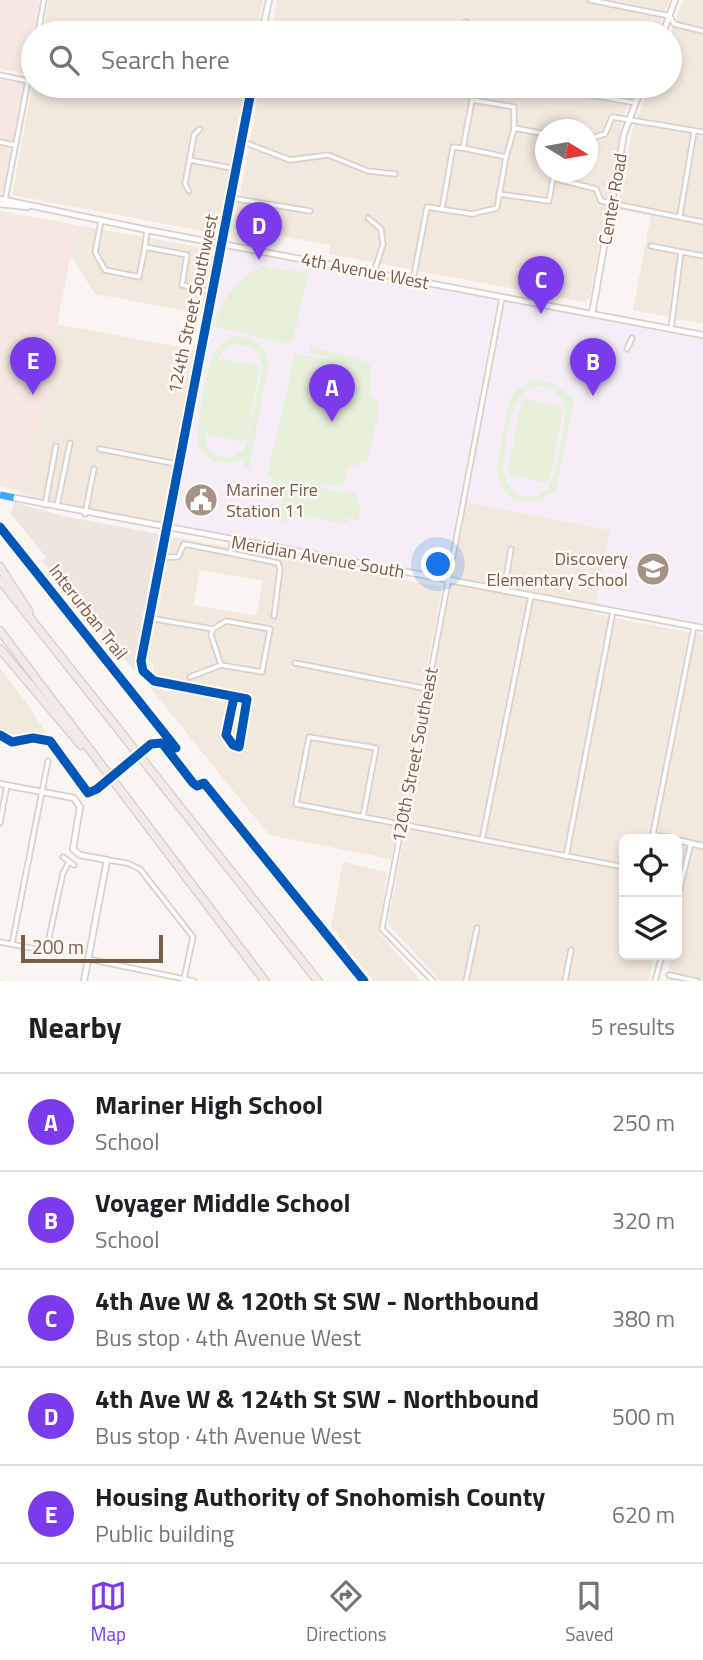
<!DOCTYPE html>
<html lang="en">
<head>
<meta charset="utf-8">
<style>
  :root { --surface:#fff; --page:#f2f2f2; --text:#202124; --muted:#757577; --line:#e0e0e0; --accent:#7c3aed }
  body { margin:0; font-family:"Titillium Web",sans-serif; background:var(--page); color:var(--text) }
  .controls { position:absolute; right:21px; bottom:21px; display:grid; overflow:hidden; border-radius:10px; box-shadow:0 4px 10px #0003 }
  .controls button { width:63px; height:63px; display:grid; place-items:center; padding:0; border:0; border-bottom:2px solid var(--line); background:var(--surface); color:var(--text); font:35px sans-serif }
  .compass { position:absolute; left:535px; top:119px; width:63px; height:63px; border-radius:50%; background:var(--surface); box-shadow:0 4px 10px #0003; rotate:101deg }
  .scale { position:absolute; left:21px; bottom:18px; width:142px; box-sizing:border-box; padding-left:7px; border:4px solid #7a5c4d; border-top:0; font-size:19px; line-height:24px; white-space:nowrap; color:#7a5c4d; -webkit-text-stroke:5px #fffaf3; paint-order:stroke }
  .you { position:absolute; left:439px; top:565px; width:24px; height:24px; margin:-18px; border:5px solid #fff; border-radius:50%; background:#1a73e8; box-shadow:0 0 0 10px #1a73e833 }
  .badge { display:grid; place-items:center; width:46px; height:46px; border-radius:50%; background:var(--accent); color:#fff; font-size:23px; font-weight:700 }
  .pin { position:absolute; translate:-50% -58px; filter:drop-shadow(0 2px 4px #0008) }
  .pin::after { content:''; position:absolute; top:37px; width:24px; height:21px; background:inherit; clip-path:polygon(0 0,100% 0,50% 100%) }
  .list { margin:0; padding:0; list-style:none }
  h2 { display:flex; justify-content:space-between; align-items:center; height:91px; margin:0; padding:0 28px; font-size:30px }
  h2 small { font-size:23px; font-weight:400; color:var(--muted) }
  .list li { display:grid; grid-template-columns:46px 1fr auto; gap:21px; align-items:center; box-sizing:border-box; height:98px; padding:0 28px; border-top:2px solid var(--line) }
  .list b { display:block; font-size:26px; white-space:nowrap }
  .list p { margin:0; font-size:23px; white-space:nowrap; color:var(--muted) }
  .list em { font-size:23px; font-style:normal; color:var(--muted) }
  .icon { flex:none; width:38px; height:38px; fill:none; stroke:currentColor; stroke-width:2; stroke-linecap:round; stroke-linejoin:round }
  .map { position:relative; flex:none; width:703px; height:981px; overflow:hidden }
  .search { position:absolute; background:var(--surface); box-shadow:0 4px 10px #0003; left:21px; right:21px; top:21px; height:77px; display:flex; align-items:center; gap:18px; box-sizing:border-box; padding:0 24px; border-radius:38px; color:var(--muted); font-size:26px }
  .sheet { height:581px; background:var(--surface) }
  nav { display:flex; justify-content:space-around; align-items:center; box-sizing:border-box; height:98px; border-top:2px solid var(--line); background:var(--surface); font-size:19px; color:var(--muted) }
  nav a { display:grid; justify-items:center; gap:4px }
  nav .on { color:var(--accent) }
  .map>svg:first-child { display:block }
</style>
</head>
<body>
<div class="map">
<svg width="703" height="981" viewBox="0 0 703 981">
  <rect width="100%" height="100%" fill="#f9f5f0"/>
  <!-- residential -->
  <g fill="#f2e8de" fill-rule="evenodd">
    <path d="M49,0H263L257,33H42Z"/>
    <path d="M277,0H669L657,33H271Z"/>
    <path d="M683,0H703V324L633,310L651,216L617,210L632,130L651,86H670V36Z"/>
    <path d="M33,82V86H247L218,231L213,233L12,195Z"/>
    <path d="M260,86H637L623,116L590,298L584,302L329,254L330,245L234,227ZM546,130H588V172H546Z"/>
    <path d="M77,225L209,249L213,257L202,314L95,294L71,256Z"/>
    <path d="M56,324L196,350L163,520L158,524L22,494Z"/>
    <path d="M470,470L610,530L594,614L703,635V981H666L672,955H677V839H624V955H654L649,981H440L388,924Z"/>
    <path d="M174,537L442,587L391,859L269,835L144,680L153,671L154,666L147,659L157,593L171,539ZM200,570L263,581L256,616L193,605Z"/>
    <path d="M0,668L30,708L49,738L12,742L0,735Z"/>
    <path d="M343,862L387,872L379,933L421,981H373L331,926Z"/>
  </g>
  <!-- commercial -->
  <g fill="#f6e8e1">
    <path d="M0,0H40L26,74L0,69Z"/>
    <path d="M0,79L27,84L2,194L0,193Z"/>
    <path d="M0,211L77,225L23,492L0,486Z"/>
  </g>
  <!-- industrial -->
  <path fill="#ede5e0" d="M14,502L63,516L159,534L134,670L42,561L46,557L11,514Z"/>
  <!-- education -->
  <path fill="#f6eef6" d="M222,245L703,335V628L595,608L610,530L464,502L448,580L165,529Z"/>
  <!-- green -->
  <g fill="#e7f0db" fill-rule="evenodd">
    <path d="M264,266L308,274L293,341L288,344L213,326C223,297 236,279 264,266Z"/>
    <path d="M240,336C256,339 265,347 269,363L249,469L243,468L244,458C227,469 201,463 198,440C196,424 207,361 216,349C222,341 230,337 240,336ZM232,344L252,347L260,356L262,370L245,447C234,460 220,460 208,448L204,431L208,432V435L242,442L246,439L260,369L257,365L223,359L218,361L222,352Z"/>
    <path d="M311,346L371,363L370,396L378,403L379,410L368,461L347,468L343,487L315,485L341,493L354,490L361,507L358,522L349,517L347,523L341,520L338,523L296,514L285,522L279,520L285,486L272,483V478L267,477L295,354L337,360L310,353Z"/>
    <path d="M533,380L553,383L574,399L556,491C550,492 545,499 537,501C514,508 498,490 496,468L510,399L515,391ZM541,386C550,388 558,391 563,401C569,413 556,481 546,490C525,509 501,487 503,464C508,437 506,390 541,386Z"/>
    <path d="M526,399L560,406L563,410L550,480L546,483L511,476L508,472L521,402Z"/>
  </g>
  <g fill="none" stroke-linecap="round" stroke-linejoin="round">
    <!-- stream -->
    <path stroke="#d0e8ea" stroke-width="2" d="M0,981H1"/>
    <defs>
      <g id="minor">
        <path d="M590,0L670,16L674,24L703,31"/>
        <path d="M38,33L44,0"/>
        <path d="M464,33L466,22"/>
        <path d="M521,33L523,28"/>
        <path d="M0,75L28,81"/>
        <path d="M541,86L636,103"/>
        <path d="M580,86L581,93"/>
        <path d="M588,139L605,134L612,117L703,132"/>
        <path d="M241,141L290,160L328,155L368,171L395,174"/>
        <path d="M0,142L15,145"/>
        <path d="M506,157L514,129"/>
        <path d="M190,160L236,169"/>
        <path d="M553,178L596,189L601,201L703,222"/>
        <path d="M189,191L185,184L194,135L200,129"/>
        <path d="M499,194L549,201L554,172"/>
        <path d="M231,198L310,211"/>
        <path d="M5,200L33,55"/>
        <path d="M442,209L453,147L463,148"/>
        <path d="M680,215L694,132"/>
        <path d="M368,218L381,229L383,244L374,273"/>
        <path d="M101,221L95,252L105,270L139,277L145,247L187,255L182,285L212,292"/>
        <path d="M651,246L703,256"/>
        <path d="M145,247L147,230"/>
        <path d="M413,280L427,207L472,214L497,208L506,157L463,148L472,100L514,107V128L546,134"/>
        <path d="M671,329L681,252"/>
        <path d="M627,349L632,338"/>
        <path d="M100,449L177,464"/>
        <path d="M45,505L56,446"/>
        <path d="M57,506L70,443"/>
        <path d="M85,514L94,469"/>
        <path d="M165,529L141,661L143,671L154,681L247,699L239,747L233,745L226,735L234,697"/>
        <path d="M230,553L278,563L280,569L274,616"/>
        <path d="M160,557H178L184,544L230,553L233,541"/>
        <path d="M504,591L511,549"/>
        <path d="M149,618L213,629L226,621L270,629L262,672L221,665L211,635L213,629"/>
        <path d="M295,663L428,689"/>
        <path d="M190,677L221,665"/>
        <path d="M363,817L376,748L309,737L296,804L624,867"/>
        <path d="M0,823L7,785"/>
        <path d="M652,839L694,627"/>
        <path d="M482,840L531,596"/>
        <path d="M63,857L74,865"/>
        <path d="M566,857L613,611"/>
        <path d="M107,860L127,863L140,869L193,937L184,979"/>
        <path d="M677,900L691,843"/>
        <path d="M0,942L41,950L47,947L63,873L69,862"/>
        <path d="M12,944L48,761"/>
        <path d="M88,959L194,981"/>
        <path d="M669,975L697,981"/>
        <path d="M433,981L382,929L502,298"/>
        <path d="M466,981L477,928"/>
        <path d="M565,981L571,950"/>
        <path d="M655,981L662,955"/>
      </g>
      <g id="tertiary">
        <path d="M262,33L269,0"/>
        <path d="M663,33L675,0"/>
        <path d="M0,199L147,230L703,335"/>
        <path d="M0,204L27,207"/>
        <path d="M592,314L624,134L642,86"/>
        <path d="M15,498L703,628"/>
        <path d="M165,529L252,86"/>
        <path d="M0,784L74,798L80,807L73,849L80,855L107,860L84,981"/>
        <path d="M653,835L674,839"/>
        <path d="M677,840L703,846"/>
      </g>
      <g id="motorway">
        <path d="M0,567L29,612"/>
        <path d="M0,580L318,981"/>
        <path d="M0,631L265,981"/>
        <path d="M0,649L81,745"/>
      </g>
    </defs>
    <!-- minor casing -->
    <use href="#minor" stroke="#d7d1cb" stroke-width="7"/>
    <!-- tertiary casing -->
    <use href="#tertiary" stroke="#d7d1cb" stroke-width="8"/>
    <!-- motorway casing -->
    <use href="#motorway" stroke="#dad1cc" stroke-width="10"/>
    <!-- minor -->
    <use href="#minor" stroke="#fefefd" stroke-width="3.5"/>
    <!-- tertiary -->
    <use href="#tertiary" stroke="#fefefd" stroke-width="4.5"/>
    <!-- motorway -->
    <use href="#motorway" stroke="#f2eae7" stroke-width="7"/>
    <!-- quiet -->
    <path stroke="#3fa9f5" stroke-width="7" stroke-dasharray="14 7" stroke-linecap="butt" d="M0,495L15,498"/>
    <defs>
      <g id="cycleway">
        <path d="M0,527L176,748"/>
        <path d="M234,697L226,735L233,745L239,747L247,699L154,681L143,671L141,661L252,86"/>
        <path d="M0,735L12,742L33,738L50,741L88,793L97,789L151,744L162,743L193,783L197,786L204,783L364,981"/>
      </g>
    </defs>
    <!-- cycleway casing -->
    <use href="#cycleway" stroke="#fffaf3" stroke-width="13"/>
    <!-- cycleway -->
    <use href="#cycleway" stroke="#0057b8" stroke-width="9"/>
  </g>
  <!-- icons -->
  <defs>
    <symbol id="civic-disc" viewBox="-11 -11 22 22"><circle r="9.5" fill="#a69286" stroke="#fffaf3"/><path d="M-.6-6.5H3V-4.5H.6V-3L4-1V1h2V6H-6V1h2V-1L-.6-3ZM-1.2 2.5V6h2.4V2.5Z" fill="#fff"/></symbol>
    <symbol id="school-disc" viewBox="-11 -11 22 22"><circle r="9.5" fill="#a69286" stroke="#fffaf3"/><path d="M0-5L7-2L0 1L-7-2ZM-4 1L0 2.5L4 1V4Q0 6-4 4Z" fill="#fff"/></symbol>
  </defs>
  <g fill-rule="evenodd">
    <use href="#civic-disc" x="182" y="481" width="38" height="38"/>
    <use href="#school-disc" x="634" y="550" width="38" height="38"/>
  </g>
  <g text-anchor="middle" stroke-width="5" stroke-linejoin="round" paint-order="stroke">
    <!-- street labels -->
    <g font-size="18" fill="#7a5c4d" stroke="#fffaf3">
      <text transform="translate(613 199) rotate(-80)" y="6">Center Road</text>
      <text transform="translate(365 271) rotate(11)" y="6">4th Avenue West</text>
      <text transform="translate(193 304) rotate(-78)" y="6">124th Street Southwest</text>
      <text transform="translate(318 557) rotate(10)" y="6">Meridian Avenue South</text>
      <text transform="translate(88 612) rotate(52)" y="6">Interurban Trail</text>
      <text transform="translate(415 755) rotate(-79)" y="6">120th Street Southeast</text>
    </g>
    <!-- poi labels -->
    <g font-size="18" fill="#7a5c4d" stroke="#fffaf3" text-anchor="start">
      <text x="226" y="496">Mariner Fire<tspan x="226" dy="21">Station 11</tspan></text>
      <text x="628" y="565" text-anchor="end">Discovery<tspan x="628" dy="21">Elementary School</tspan></text>
    </g>
  </g>
</svg>
<div class="controls">
<button><svg class="icon" aria-label="locate" viewBox="0 0 24 24"><circle cx="12" cy="12" r="6"/><path d="M12 2v4M12 18v4M2 12h4M18 12h4"/></svg></button>
<button><svg class="icon" aria-label="layers" viewBox="0 0 24 24"><path d="M12 4l9 5-9 5-9-5zM3 14l9 5 9-5"/></svg></button>
</div>
<svg class="compass" viewBox="-18 -18 36 36"><path d="M0-13l5 13h-10z" fill="#e53935"/><path d="M0 13l5-13h-10z" fill="#757577"/></svg>
<div class="scale">200 m</div>
<div class="you"></div>
<div class="pin badge" style="left:332px;top:422px">A</div>
<div class="pin badge" style="left:593px;top:396px">B</div>
<div class="pin badge" style="left:541px;top:314px">C</div>
<div class="pin badge" style="left:259px;top:260px">D</div>
<div class="pin badge" style="left:33px;top:395px">E</div>
<div class="search"><svg class="icon" aria-label="search" viewBox="0 0 24 24"><circle cx="10" cy="10" r="6"/><path d="M15 15l6 6"/></svg>Search here</div>
</div>
<section class="sheet">
<h2>Nearby<small>5 results</small></h2>
<ul class="list">
<li><span class="badge">A</span><div><b>Mariner High School</b><p>School</p></div><em>250 m</em></li>
<li><span class="badge">B</span><div><b>Voyager Middle School</b><p>School</p></div><em>320 m</em></li>
<li><span class="badge">C</span><div><b>4th Ave W &amp; 120th St SW - Northbound</b><p>Bus stop · 4th Avenue West</p></div><em>380 m</em></li>
<li><span class="badge">D</span><div><b>4th Ave W &amp; 124th St SW - Northbound</b><p>Bus stop · 4th Avenue West</p></div><em>500 m</em></li>
<li><span class="badge">E</span><div><b>Housing Authority of Snohomish County</b><p>Public building</p></div><em>620 m</em></li>
</ul>
</section>
<nav>
<a class="on"><svg class="icon" aria-label="map" viewBox="0 0 24 24"><path d="M3 6l6-2 6 2 6-2v14l-6 2-6-2-6 2zM9 4v14M15 6v14"/></svg>Map</a>
<a><svg class="icon" aria-label="directions" viewBox="0 0 24 24"><path d="M12 3l9 9-9 9-9-9zM9 14v-3h6M13 9l2 2-2 2"/></svg>Directions</a>
<a><svg class="icon" aria-label="saved" viewBox="0 0 24 24"><path d="M7 4h10v16l-5-4-5 4z"/></svg>Saved</a>
</nav>
</body>
</html>
